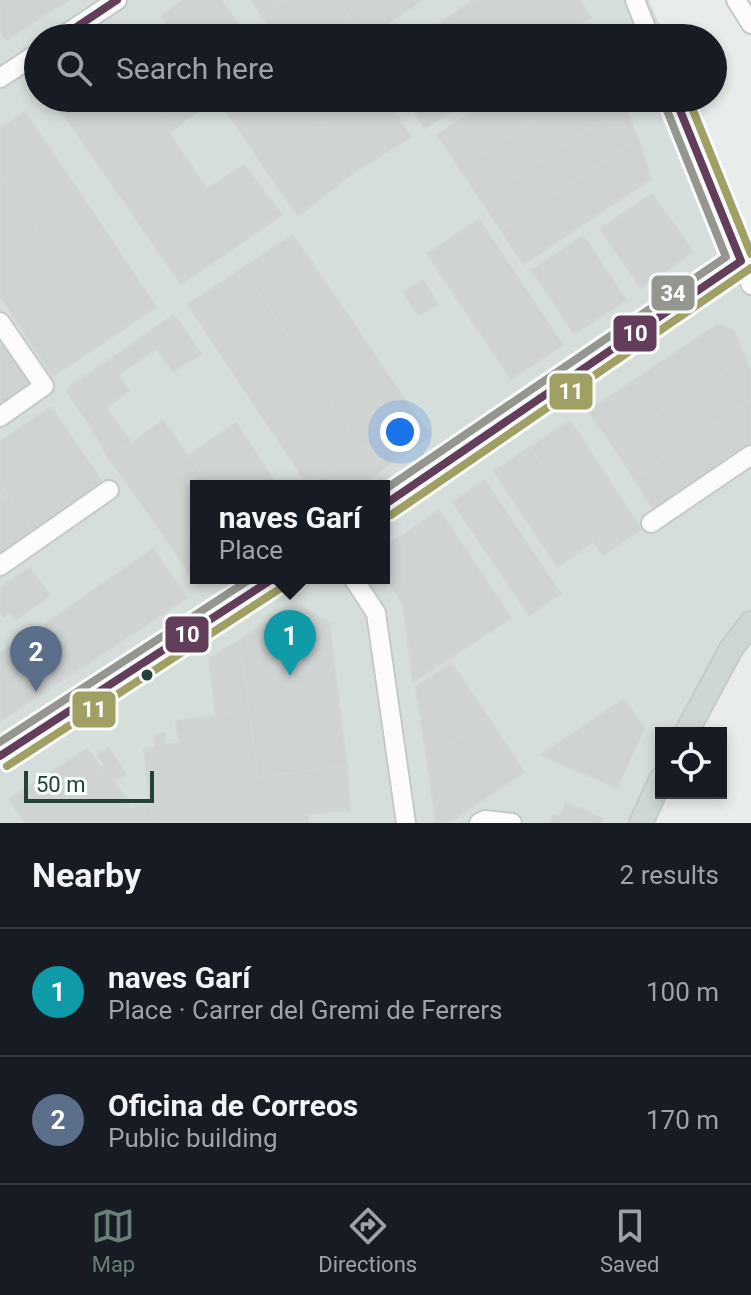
<!DOCTYPE html>
<html lang="en">
<head>
<meta charset="utf-8">
<style>
  :root { --surface:#171b24; --page:#20242c; --text:#f1f3f6; --muted:#9ea1a6; --line:#363941; --accent:#697e78 }
  body { margin:0; font-family:Roboto,sans-serif; background:var(--page); color:var(--text) }
  .controls { position:absolute; right:24px; bottom:24px; display:grid; overflow:hidden; border-radius:0px; box-shadow:0 4px 12px #0003 }
  .controls button { width:72px; height:72px; display:grid; place-items:center; padding:0; border:0; border-bottom:2px solid var(--line); background:var(--surface); color:var(--text); font:40px sans-serif }
  .scale { position:absolute; left:24px; bottom:20px; width:130px; box-sizing:border-box; padding-left:8px; border:4px solid #24423a; border-top:0; font-size:22px; line-height:28px; white-space:nowrap; color:#24423a; -webkit-text-stroke:6px #f7fbf9; paint-order:stroke }
  .you { position:absolute; left:400px; top:432px; width:28px; height:28px; margin:-20px; border:6px solid #fff; border-radius:50%; background:#1a73e8; box-shadow:0 0 0 12px #1a73e833 }
  .badge { display:grid; place-items:center; width:52px; height:52px; border-radius:50%; background:var(--accent); color:#fff; font-size:26px; font-weight:700 }
  .pin { position:absolute; translate:-50% -66px; filter:drop-shadow(0 2px 4px #0008) }
  .pin::after { content:''; position:absolute; top:42px; width:28px; height:24px; background:inherit; clip-path:polygon(0 0,100% 0,50% 100%) }
  .popup { position:absolute; left:190px; top:480px; width:200px; height:104px; box-sizing:border-box; display:grid; place-content:center; border-radius:0px; background:var(--surface); filter:drop-shadow(0 2px 6px #0005); font-size:26px; white-space:nowrap; color:var(--muted) }
  .popup b { font-size:30px; color:var(--text) }
  .popup::after { content:''; position:absolute; left:50%; top:100%; margin-left:-16px; border:16px solid transparent; border-top-color:var(--surface) }
  .list { margin:0; padding:0; list-style:none }
  h2 { display:flex; justify-content:space-between; align-items:center; height:104px; margin:0; padding:0 32px; font-size:34px }
  h2 small { font-size:26px; font-weight:400; color:var(--muted) }
  .list li { display:grid; grid-template-columns:52px 1fr auto; gap:24px; align-items:center; box-sizing:border-box; height:128px; padding:0 32px; border-top:2px solid var(--line) }
  .list b { display:block; font-size:30px; white-space:nowrap }
  .list p { margin:0; font-size:26px; white-space:nowrap; color:var(--muted) }
  .list em { font-size:26px; font-style:normal; color:var(--muted) }
  .icon { flex:none; width:44px; height:44px; fill:none; stroke:currentColor; stroke-width:2; stroke-linecap:round; stroke-linejoin:round }
  .map { position:relative; flex:none; width:751px; height:823px; overflow:hidden }
  .search { position:absolute; background:var(--surface); box-shadow:0 4px 12px #0003; left:24px; right:24px; top:24px; height:88px; display:flex; align-items:center; gap:20px; box-sizing:border-box; padding:0 28px; border-radius:44px; color:var(--muted); font-size:30px }
  .sheet { height:360px; background:var(--surface) }
  nav { display:flex; justify-content:space-around; align-items:center; box-sizing:border-box; height:112px; border-top:2px solid var(--line); background:var(--surface); font-size:22px; color:var(--muted) }
  nav a { display:grid; justify-items:center; gap:4px }
  nav .on { color:var(--accent) }
  .map>svg:first-child { display:block }
</style>
</head>
<body>
<div class="map">
<svg width="751" height="823" viewBox="0 0 751 823">
  <rect width="100%" height="100%" fill="#e8edeb"/>
  <!-- built -->
  <path fill="#d6dedb" fill-rule="evenodd" d="M0,0H649L665,38H38V98H690L751,243V623L686,733H661V779L641,823H0ZM196,486H384V578H196Z"/>
  <!-- building -->
  <g fill="#cfd4d2" stroke="#d1d6d4" stroke-width="2">
    <path d="M0,0H69L6,40L0,31Z"/>
    <path d="M184,0H221L248,38H176L161,16Z"/>
    <path d="M251,0H284L262,16Z"/>
    <path d="M284,0H338L364,38H277L262,16Z"/>
    <path d="M338,0H422L366,38H364Z"/>
    <path d="M474,0H579L591,17L559,38H418Z"/>
    <path d="M609,24L615,38H597L594,30Z"/>
    <path d="M52,98H151L161,114L186,98H191L200,110L169,133L207,189L244,165L282,215L181,284Z"/>
    <path d="M217,98H290L297,109L307,102L353,173L298,216Z"/>
    <path d="M312,98H386L411,137L353,173L307,102Z"/>
    <path d="M405,98H470L425,128Z"/>
    <path d="M493,98H567L460,169L437,135Z"/>
    <path d="M567,98H599L610,115L481,200L460,169Z"/>
    <path d="M599,98H621L640,144L633,148Z"/>
    <path d="M25,112L156,307L110,338L0,174V129Z"/>
    <path d="M610,115L630,144L501,230L481,200Z"/>
    <path d="M630,144L633,148L640,144L651,179L524,264L501,230Z"/>
    <path d="M0,174L110,338L53,376L0,296Z"/>
    <path d="M652,194L693,252L641,288L600,229Z"/>
    <path d="M479,219L563,345L511,379L427,254Z"/>
    <path d="M293,235L415,414L362,450L243,268Z"/>
    <path d="M583,236L626,300L574,334L532,270Z"/>
    <path d="M243,268L362,450L308,485L188,304Z"/>
    <path d="M423,280L438,304L418,316L403,292Z"/>
    <path d="M174,315L201,354L173,371L146,334Z"/>
    <path d="M718,324L734,331L745,357L612,445L588,411Z"/>
    <path d="M146,334L156,349L118,375L108,361Z"/>
    <path d="M7,342L35,384L0,408V347Z"/>
    <path d="M745,357L751,372V399L634,479L612,445Z"/>
    <path d="M108,361L129,391L87,421L66,389Z"/>
    <path d="M751,399V444L653,508L634,479Z"/>
    <path d="M51,407L79,448L9,495L0,483V442Z"/>
    <path d="M106,408L131,442L109,458L87,421Z"/>
    <path d="M415,414L431,436L357,486L308,485Z"/>
    <path d="M163,421L210,486H196V530L171,546L109,458Z"/>
    <path d="M570,421L641,529L603,555L530,447Z"/>
    <path d="M236,423L278,486H210L189,455Z"/>
    <path d="M530,447L594,541L558,567L494,471Z"/>
    <path d="M79,448L105,487L35,535L9,495Z"/>
    <path d="M485,480L561,594L529,615L453,502Z"/>
    <path d="M0,483L9,495L0,501Z"/>
    <path d="M9,495L35,535L0,558V501Z"/>
    <path d="M439,510L511,618L413,682L403,603L384,576V548Z"/>
    <path d="M196,530V578H207L197,584L171,546Z"/>
    <path d="M153,549L187,598L56,684L25,638Z"/>
    <path d="M30,568L50,596L15,620L10,612L3,617L0,613V588Z"/>
    <path d="M295,602L329,623L347,766L258,777L240,640Z"/>
    <path d="M240,640L249,711L216,716L209,659Z"/>
    <path d="M14,645L24,662L29,659L23,650L29,646L56,684L0,721V654Z"/>
    <path d="M451,663L488,718L427,760L416,687Z"/>
    <path d="M624,699L644,728L617,788L541,755Z"/>
    <path d="M249,711L258,777L347,766L350,810L307,814L308,823H153L144,749L156,747L154,735L164,733L165,745L179,743L176,721Z"/>
    <path d="M488,718L524,772L448,823H436L427,760Z"/>
    <path d="M108,748L126,774L115,781L98,755Z"/>
    <path d="M87,749L103,771L75,790L97,823H26L9,799Z"/>
    <path d="M104,765L131,808L135,805H151L153,823H97L75,790L103,771L100,768Z"/>
    <path d="M566,802L603,819L601,823H549L553,815L560,817Z"/>
  </g>
  <g fill="none" stroke-linecap="round" stroke-linejoin="round">
    <defs>
      <g id="minor">
        <path d="M635,0L650,38"/>
        <path d="M736,0L751,24"/>
        <path d="M60,38L117,0"/>
        <path d="M0,78L38,53"/>
        <path d="M675,98L751,285"/>
        <path d="M0,322L44,386L0,417"/>
        <path d="M384,505L741,261"/>
        <path d="M651,523L751,455"/>
        <path d="M0,566L109,490"/>
        <path d="M353,578L376,613L406,823"/>
        <path d="M0,756L274,578"/>
        <path d="M479,823L485,820L512,823"/>
      </g>
      <g id="major">
        <path d="M686,733L731,649L751,623"/>
        <path d="M641,823L661,779"/>
      </g>
    </defs>
    <!-- minor casing -->
    <use href="#minor" stroke="#c5cac8" stroke-width="22"/>
    <!-- major casing -->
    <use href="#major" stroke="#c3ccc9" stroke-width="26"/>
    <!-- minor -->
    <use href="#minor" stroke="#fcfcfc" stroke-width="18"/>
    <!-- major -->
    <use href="#major" stroke="#cfd7d5" stroke-width="22"/>
    <defs>
      <g id="bus-1">
        <path d="M60,38L117,0"/>
        <path d="M384,505L741,261L675,98"/>
        <path d="M0,756L274,578"/>
      </g>
      <g id="bus-2">
        <path d="M688,98L751,254"/>
        <path d="M391,515L751,268"/>
        <path d="M7,766L281,588"/>
      </g>
      <g id="bus-3">
        <path d="M384,490L726,257L664,103"/>
        <path d="M0,742L252,578"/>
      </g>
    </defs>
    <!-- bus-1 casing -->
    <use href="#bus-1" stroke="#f7fbf9" stroke-width="14"/>
    <!-- bus-2 casing -->
    <use href="#bus-2" stroke="#f7fbf9" stroke-width="14"/>
    <!-- bus-3 casing -->
    <use href="#bus-3" stroke="#f7fbf9" stroke-width="14"/>
    <!-- bus-1 -->
    <use href="#bus-1" stroke="#623e5a" stroke-width="8"/>
    <!-- bus-2 -->
    <use href="#bus-2" stroke="#a09f64" stroke-width="8"/>
    <!-- bus-3 -->
    <use href="#bus-3" stroke="#969691" stroke-width="8"/>
  </g>
  <!-- markers -->
  <circle fill="#24423a" stroke="#f7fbf9" stroke-width="3" cx="147" cy="675" r="7"/>
  <g stroke="#f7fbf9" stroke-width="3">
    <rect x="650" y="274" width="46" height="38" rx="8" fill="#969691"/>
    <rect x="612" y="314" width="46" height="39" rx="8" fill="#623e5a"/>
    <rect x="548" y="372" width="46" height="39" rx="8" fill="#a09f64"/>
    <rect x="164" y="615" width="46" height="39" rx="8" fill="#623e5a"/>
    <rect x="71" y="690" width="46" height="39" rx="8" fill="#a09f64"/>
  </g>
  <g font-size="22" text-anchor="middle" font-weight="bold" fill="#fff">
    <text x="673" y="301">34</text>
    <text x="635" y="341">10</text>
    <text x="571" y="399">11</text>
    <text x="187" y="642">10</text>
    <text x="94" y="717">11</text>
  </g>
</svg>
<div class="controls">
<button><svg class="icon" aria-label="locate" viewBox="0 0 24 24"><circle cx="12" cy="12" r="6"/><path d="M12 2v4M12 18v4M2 12h4M18 12h4"/></svg></button>
</div>
<div class="scale">50 m</div>
<div class="you"></div>
<div class="pin badge" style="left:290px;top:676px;background:#0f9aa8">1</div>
<div class="popup"><b>naves Garí</b>Place</div>
<div class="pin badge" style="left:36px;top:692px;background:#5c6f8a">2</div>
<div class="search"><svg class="icon" aria-label="search" viewBox="0 0 24 24"><circle cx="10" cy="10" r="6"/><path d="M15 15l6 6"/></svg>Search here</div>
</div>
<section class="sheet">
<h2>Nearby<small>2 results</small></h2>
<ul class="list">
<li><span class="badge" style="background:#0f9aa8">1</span><div><b>naves Garí</b><p>Place · Carrer del Gremi de Ferrers</p></div><em>100 m</em></li>
<li><span class="badge" style="background:#5c6f8a">2</span><div><b>Oficina de Correos</b><p>Public building</p></div><em>170 m</em></li>
</ul>
</section>
<nav>
<a class="on"><svg class="icon" aria-label="map" viewBox="0 0 24 24"><path d="M3 6l6-2 6 2 6-2v14l-6 2-6-2-6 2zM9 4v14M15 6v14"/></svg>Map</a>
<a><svg class="icon" aria-label="directions" viewBox="0 0 24 24"><path d="M12 3l9 9-9 9-9-9zM9 14v-3h6M13 9l2 2-2 2"/></svg>Directions</a>
<a><svg class="icon" aria-label="saved" viewBox="0 0 24 24"><path d="M7 4h10v16l-5-4-5 4z"/></svg>Saved</a>
</nav>
</body>
</html>
